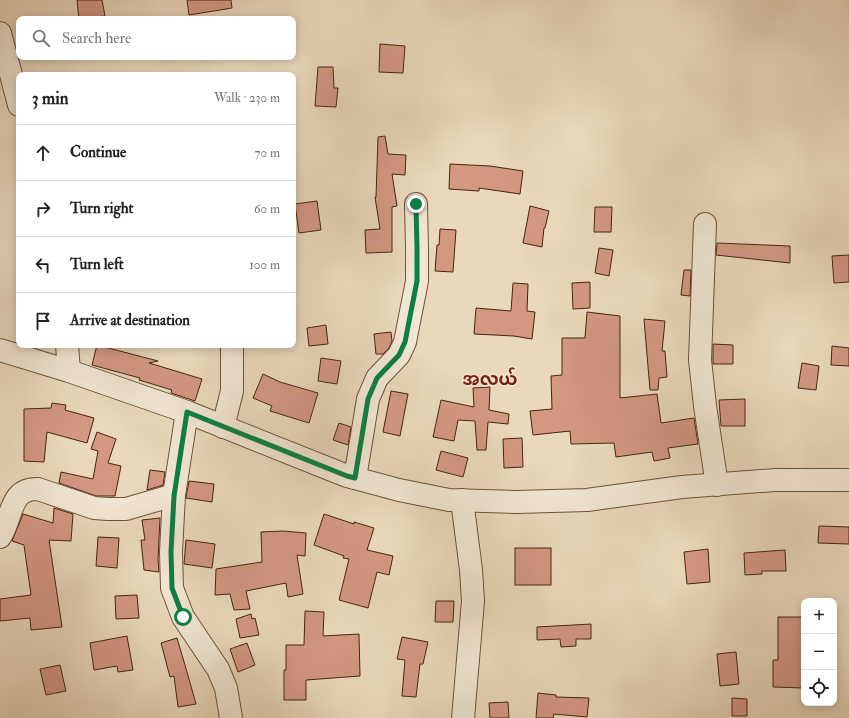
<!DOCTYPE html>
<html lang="en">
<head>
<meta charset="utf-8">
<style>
  :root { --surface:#fff; --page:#f2f2f2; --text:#202124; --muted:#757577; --line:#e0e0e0 }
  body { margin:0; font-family:"IM FELL Double Pica","Noto Sans Myanmar",serif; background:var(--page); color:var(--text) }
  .controls { position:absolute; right:12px; bottom:12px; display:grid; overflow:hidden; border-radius:8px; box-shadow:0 2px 10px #0003 }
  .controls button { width:36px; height:36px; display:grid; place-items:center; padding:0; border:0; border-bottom:1px solid var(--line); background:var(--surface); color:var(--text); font:20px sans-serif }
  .stop { position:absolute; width:12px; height:12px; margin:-9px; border:3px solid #0b8043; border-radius:50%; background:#fff }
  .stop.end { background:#0b8043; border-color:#fff; box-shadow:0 1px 4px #0008 }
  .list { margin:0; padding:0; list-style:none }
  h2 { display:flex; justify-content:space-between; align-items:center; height:52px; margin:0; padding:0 16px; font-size:17px }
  h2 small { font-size:13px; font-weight:400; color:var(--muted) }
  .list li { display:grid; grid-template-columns:26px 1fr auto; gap:12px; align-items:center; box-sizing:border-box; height:56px; padding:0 16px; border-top:1px solid var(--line) }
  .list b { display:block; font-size:15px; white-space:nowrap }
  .list em { font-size:13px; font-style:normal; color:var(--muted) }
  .icon { flex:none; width:22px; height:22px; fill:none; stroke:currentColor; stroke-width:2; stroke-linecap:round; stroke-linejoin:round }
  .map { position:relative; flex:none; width:849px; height:718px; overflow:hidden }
  .search { position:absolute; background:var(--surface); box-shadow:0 2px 10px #0003; left:16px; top:16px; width:280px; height:44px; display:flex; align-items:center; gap:10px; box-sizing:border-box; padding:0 14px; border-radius:8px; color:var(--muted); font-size:15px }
  .panel { position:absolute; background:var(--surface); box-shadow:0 2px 10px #0003; left:16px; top:72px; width:280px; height:276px; border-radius:8px }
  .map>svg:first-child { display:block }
</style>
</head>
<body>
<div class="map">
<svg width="849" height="718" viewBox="0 0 849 718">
  <rect width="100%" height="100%" fill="#e9d8bb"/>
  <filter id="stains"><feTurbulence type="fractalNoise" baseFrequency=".005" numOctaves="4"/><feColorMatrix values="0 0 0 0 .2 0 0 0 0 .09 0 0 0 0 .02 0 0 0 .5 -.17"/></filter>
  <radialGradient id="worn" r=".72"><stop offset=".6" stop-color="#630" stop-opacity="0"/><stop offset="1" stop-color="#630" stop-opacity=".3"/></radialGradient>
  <!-- building -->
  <g fill="#d39782" stroke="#45260e">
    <path d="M77,0H102L105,16L79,19Z"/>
    <path d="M187,0H231L232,8L189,15Z"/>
    <path d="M380,44L405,46L403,73L379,72Z"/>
    <path d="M318,67H333L334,88H338L336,107L315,106Z"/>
    <path d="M385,136L388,154L406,155L405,175L392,174L397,206L392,207V252L366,253L365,230L380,229L375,197H376L378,137Z"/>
    <path d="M450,164L490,166L523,171L520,194L479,188V191L449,189Z"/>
    <path d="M317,201L321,230L299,233L295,204Z"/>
    <path d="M530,206L549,211L545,228H544L542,247L523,243Z"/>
    <path d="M595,207H612L611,232H594Z"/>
    <path d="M440,229L456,230L453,272L435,271L437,245H439Z"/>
    <path d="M717,243L790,246V263L716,255Z"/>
    <path d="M599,248L613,250L609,276L595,273Z"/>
    <path d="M849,255V282L834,283L832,256Z"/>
    <path d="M684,270H691L690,296L681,295Z"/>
    <path d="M590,282V308L573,309L572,283Z"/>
    <path d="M513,283L528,284L527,311L535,312L532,339L514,336L474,334L476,308L511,311Z"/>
    <path d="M587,312L620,316V398L657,394L661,423L694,418L698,444L668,448L670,458L654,461L652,452L616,457L614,443L571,444L570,431L533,435L530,411L552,409L551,376L562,375V338H585Z"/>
    <path d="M644,319L665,321L662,351H665L667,377L659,378L658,390H650Z"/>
    <path d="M326,325L328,344L309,346L307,328Z"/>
    <path d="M391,332L392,341L389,348L383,354H376L374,334Z"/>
    <path d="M713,344L733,345V364H713Z"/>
    <path d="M97,345L158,361L149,363L202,379L195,401L171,393L172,390L139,380L140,378L92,365Z"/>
    <path d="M832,346L849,348V366L831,365Z"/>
    <path d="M321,358L341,361L337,384L318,381Z"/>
    <path d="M802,363L819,366L816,390L798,388Z"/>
    <path d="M263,374L280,382L318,393L309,423L270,411L272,406L253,398Z"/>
    <path d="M490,387L489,410L509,414L508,424L488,422L486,450H477L475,421L458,420L454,441L433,437L441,400L474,407L473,388Z"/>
    <path d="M391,391L408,394L400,436L383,432Z"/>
    <path d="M745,399V426H721L719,400Z"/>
    <path d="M52,403L66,405L65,410L94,418L87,443L47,432L44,462L24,461V409L51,408Z"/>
    <path d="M339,423L351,427L348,445L333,440Z"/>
    <path d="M97,432L116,439L108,463L121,466L115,496H96L59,483L61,472L93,479L98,451L91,449Z"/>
    <path d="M522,438L523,467L504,468L503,439Z"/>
    <path d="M441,451L468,458L463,477L436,470Z"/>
    <path d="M150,470L165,472L163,485L147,490Z"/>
    <path d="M189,481L214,484L212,502L186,498Z"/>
    <path d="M54,508L73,514L71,541L49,540L62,627L31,630L30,618L0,621V599L31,595L24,545L12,541L23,514L53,523Z"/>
    <path d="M324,514L354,524V522L374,528L367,550L393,556L389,575L377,572L368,608L339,600L349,559L343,558L344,556L314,545Z"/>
    <path d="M160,518L158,559L159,572L144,570L141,540H145L142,520Z"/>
    <path d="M819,526L849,527V544L818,543Z"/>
    <path d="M283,531L306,533L305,556L297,555L303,594L288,597L286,583L246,591L250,609L234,610L230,594L215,595L216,569L262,562L261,532Z"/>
    <path d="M98,537L119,538L117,568L96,566Z"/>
    <path d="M186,540L215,544L212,568L184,564Z"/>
    <rect x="515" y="548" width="36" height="37"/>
    <path d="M708,549L710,582L687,584L684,552Z"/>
    <path d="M785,550L786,571H762V574L745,575L744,553Z"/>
    <path d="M137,595L139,618L116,619L115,596Z"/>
    <path d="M436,601H454L453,622H435Z"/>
    <path d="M305,611L324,612L323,636L359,634L360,676L306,680V700H284V670H286V645H304Z"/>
    <path d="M251,614L252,619L255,618L259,635L240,638L236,619Z"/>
    <path d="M778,617H804V688L773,687V660H778Z"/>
    <path d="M591,624V639H576V646L561,647L560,639L537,640V627Z"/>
    <path d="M127,636L133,670L118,672L117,666L94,670L90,643Z"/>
    <path d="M402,637L428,642L423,664H420L416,697L402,696L405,660L397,659Z"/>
    <path d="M177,638L187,672L196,704L178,707L174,676L170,677L161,643Z"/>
    <path d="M247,643L255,665L238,672L230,649Z"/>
    <path d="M736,652L739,684L720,686L717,654Z"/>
    <path d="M60,665L66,691L46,695L40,669Z"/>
    <path d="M538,693L556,695V697L589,698L587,717L554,714L553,718H536Z"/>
    <path d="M732,698L747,699V716H732Z"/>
    <path d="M508,702L509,718H490L489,703Z"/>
  </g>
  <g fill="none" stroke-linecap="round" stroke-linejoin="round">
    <defs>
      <g id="street">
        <path d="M0,33L19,105"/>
        <path d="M705,224L700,360L705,406L717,485"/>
        <path d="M67,345L69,371"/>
        <path d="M0,350L69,371L187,412L347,476L399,490L449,500L517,502L587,500L682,487L775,480H849"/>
        <path d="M187,412L174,495L171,552L172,588L183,617L218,669L226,688L231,718"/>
        <path d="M223,427L232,391V345"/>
        <path d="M355,478L368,399L377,378L399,355L405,342L417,281V249L416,204"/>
        <path d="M462,500L471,570L473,601L463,718"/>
        <path d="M0,537C13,517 9,488 38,489L94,508L108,509H126L174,495"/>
      </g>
    </defs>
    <!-- street casing -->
    <use href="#street" stroke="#6e5239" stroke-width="24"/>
    <!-- street -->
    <use href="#street" stroke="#f1e6d3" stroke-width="22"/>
  </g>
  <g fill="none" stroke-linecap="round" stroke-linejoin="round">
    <!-- route -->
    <path stroke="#0b8043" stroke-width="5" d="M183,617L172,588L171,552L174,496L187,412L347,476L355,478L368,399L377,378L399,355L405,342L417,281V249L416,204"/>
  </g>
  <g text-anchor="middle" stroke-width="3" stroke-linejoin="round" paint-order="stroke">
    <!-- quarter labels -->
    <g font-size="17" font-weight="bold" fill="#7a1f14" stroke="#f1e6d3">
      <text x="490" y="385">အလယ်</text>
    </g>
  </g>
  <rect width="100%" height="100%" filter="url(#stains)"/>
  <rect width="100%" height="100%" fill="url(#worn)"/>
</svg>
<div class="controls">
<button>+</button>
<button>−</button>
<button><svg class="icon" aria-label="locate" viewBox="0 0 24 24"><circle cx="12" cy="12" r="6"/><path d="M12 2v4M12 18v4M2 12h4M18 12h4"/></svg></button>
</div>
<div class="stop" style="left:183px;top:617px"></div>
<div class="stop end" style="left:416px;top:204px"></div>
<div class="search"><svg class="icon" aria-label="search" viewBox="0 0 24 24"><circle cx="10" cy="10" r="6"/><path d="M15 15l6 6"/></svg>Search here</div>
<section class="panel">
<h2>3 min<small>Walk · 230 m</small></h2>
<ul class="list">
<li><svg class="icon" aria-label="ahead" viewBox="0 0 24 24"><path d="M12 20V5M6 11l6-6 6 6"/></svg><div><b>Continue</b></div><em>70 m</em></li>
<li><svg class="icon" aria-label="right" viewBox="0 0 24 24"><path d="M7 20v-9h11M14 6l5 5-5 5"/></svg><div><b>Turn right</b></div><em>60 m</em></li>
<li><svg class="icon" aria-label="left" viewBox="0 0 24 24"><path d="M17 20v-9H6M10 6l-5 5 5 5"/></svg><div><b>Turn left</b></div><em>100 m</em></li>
<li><svg class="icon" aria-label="arrive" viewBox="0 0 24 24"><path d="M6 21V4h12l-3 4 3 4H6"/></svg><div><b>Arrive at destination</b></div></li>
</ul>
</section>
</div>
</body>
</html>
